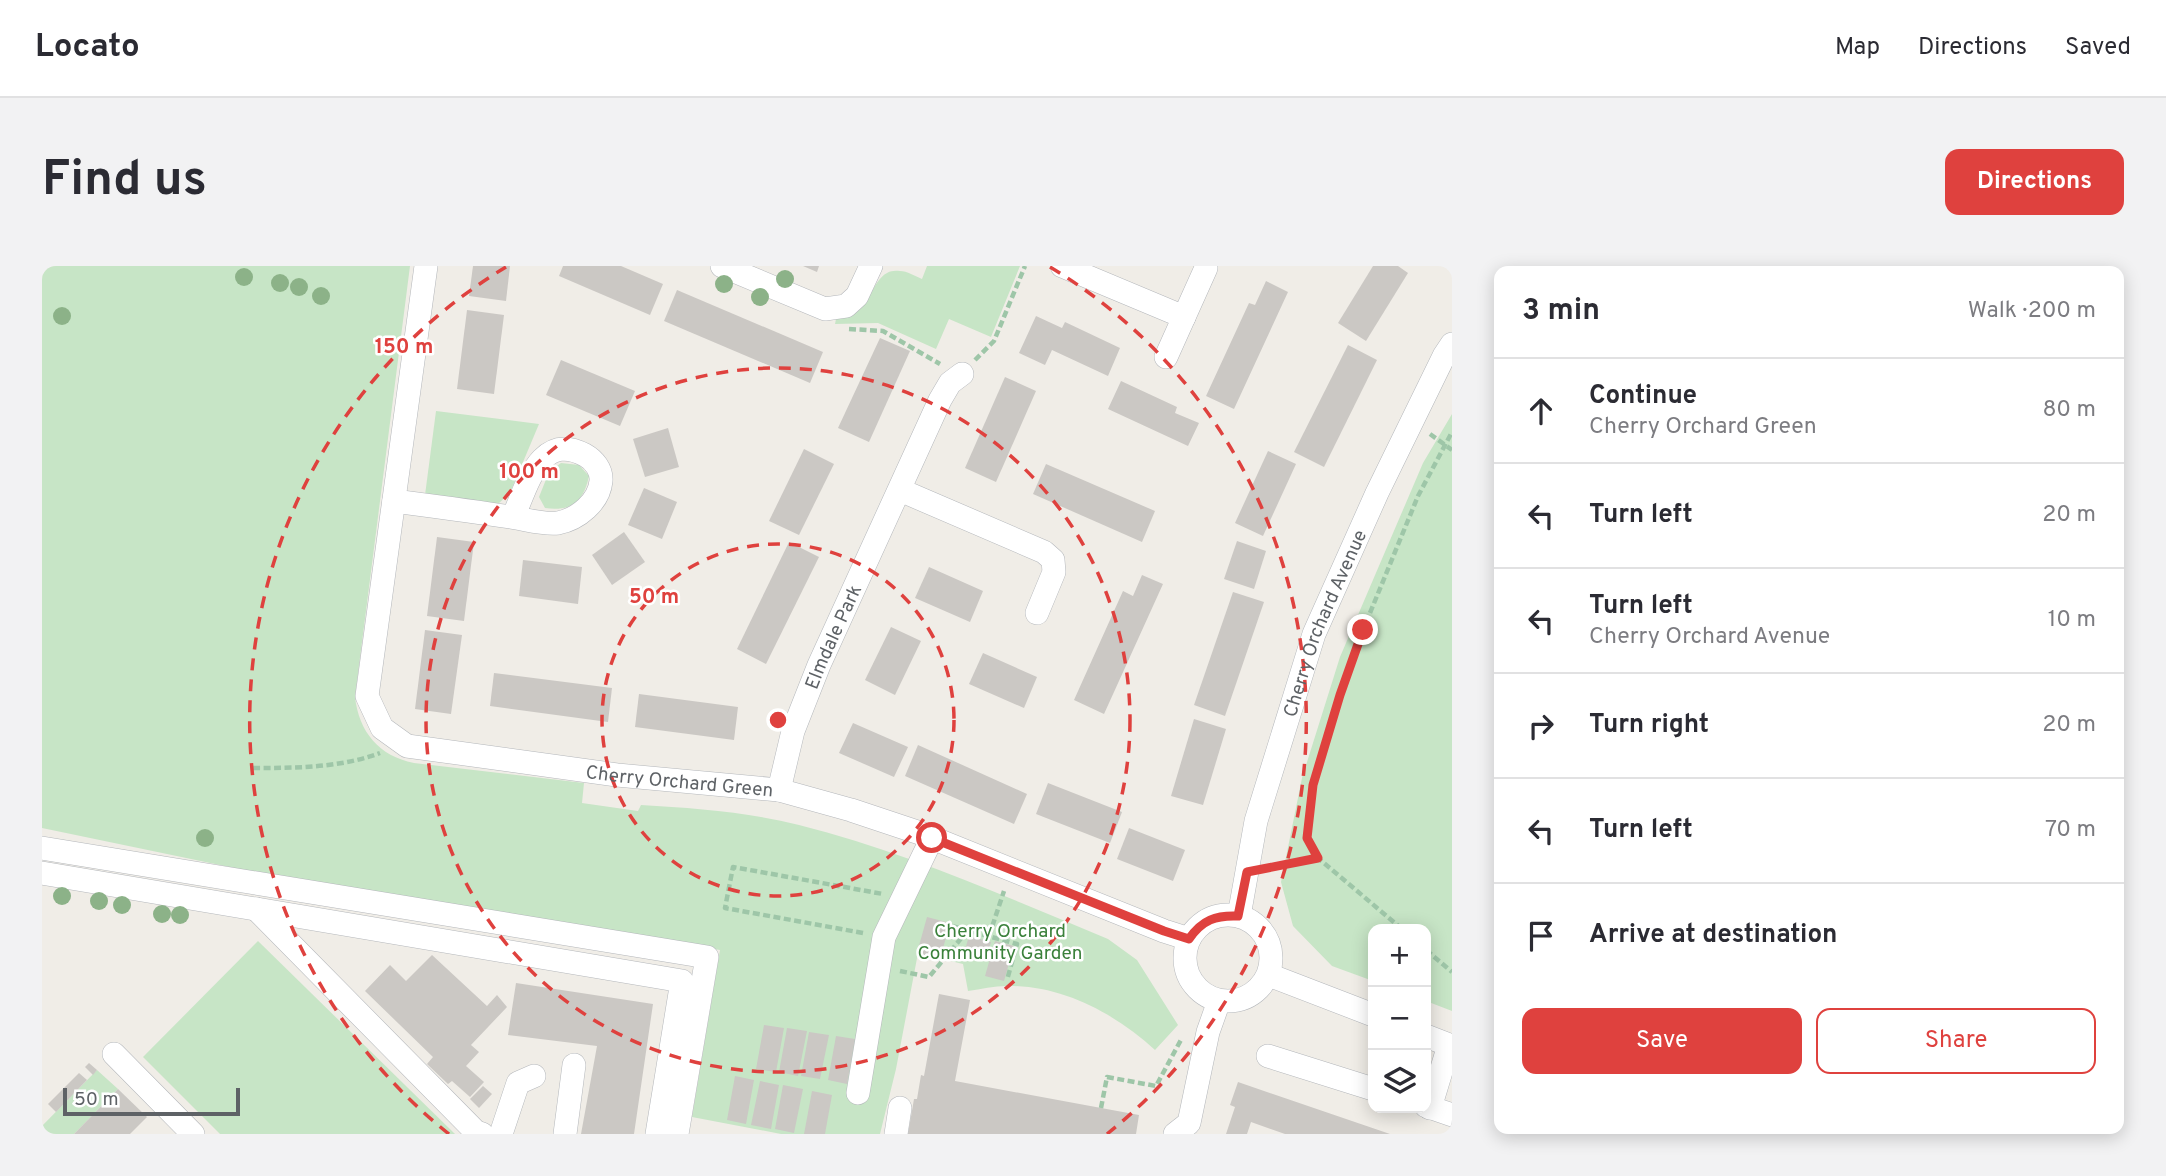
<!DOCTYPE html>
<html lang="en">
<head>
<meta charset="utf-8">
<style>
  :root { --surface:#fff; --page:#f2f2f3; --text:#2b2b33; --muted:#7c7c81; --line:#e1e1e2; --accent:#df413e }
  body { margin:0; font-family:Overpass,sans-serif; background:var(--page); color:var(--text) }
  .controls { position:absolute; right:21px; bottom:21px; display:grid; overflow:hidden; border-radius:14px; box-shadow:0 4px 18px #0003 }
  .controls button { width:63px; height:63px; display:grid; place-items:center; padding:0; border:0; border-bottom:2px solid var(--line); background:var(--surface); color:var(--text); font:35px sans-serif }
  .scale { position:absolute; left:21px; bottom:18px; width:177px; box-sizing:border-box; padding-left:7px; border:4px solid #5e6266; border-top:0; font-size:19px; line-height:24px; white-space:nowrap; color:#5e6266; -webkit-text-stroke:5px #fff; paint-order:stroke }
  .stop { position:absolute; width:21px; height:21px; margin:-16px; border:5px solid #df413e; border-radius:50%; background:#fff }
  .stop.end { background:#df413e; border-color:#fff; box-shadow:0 2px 7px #0008 }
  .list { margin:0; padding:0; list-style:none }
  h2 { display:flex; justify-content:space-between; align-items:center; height:91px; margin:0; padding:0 28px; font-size:30px }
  h2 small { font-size:23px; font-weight:400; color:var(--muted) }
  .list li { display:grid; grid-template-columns:46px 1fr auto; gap:21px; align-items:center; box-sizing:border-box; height:105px; padding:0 28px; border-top:2px solid var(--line) }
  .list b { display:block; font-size:26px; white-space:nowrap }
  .list p { margin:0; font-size:23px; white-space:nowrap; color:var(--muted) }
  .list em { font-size:23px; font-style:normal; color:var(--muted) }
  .actions { display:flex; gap:14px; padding:21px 28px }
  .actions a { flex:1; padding:16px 0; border:2px solid var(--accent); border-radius:14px; text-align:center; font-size:24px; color:var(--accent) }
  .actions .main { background:var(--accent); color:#fff }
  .icon { flex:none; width:38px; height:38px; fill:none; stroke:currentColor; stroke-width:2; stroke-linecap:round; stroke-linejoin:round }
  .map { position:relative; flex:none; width:1410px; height:868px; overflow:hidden; border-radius:14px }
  header { display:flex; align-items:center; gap:42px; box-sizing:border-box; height:98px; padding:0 35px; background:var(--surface); border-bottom:2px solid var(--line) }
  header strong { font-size:33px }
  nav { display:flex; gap:38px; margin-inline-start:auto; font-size:24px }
  .intro { display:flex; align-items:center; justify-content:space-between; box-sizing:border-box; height:168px; padding:0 42px }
  h1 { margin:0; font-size:49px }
  .button { padding:18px 32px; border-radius:14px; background:var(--accent); color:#fff; font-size:24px; font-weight:700 }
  main { display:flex; gap:42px; padding:0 42px }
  aside { flex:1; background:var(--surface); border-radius:14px; box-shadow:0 4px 18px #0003 }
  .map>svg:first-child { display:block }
</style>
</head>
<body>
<header>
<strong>Locato</strong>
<nav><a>Map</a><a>Directions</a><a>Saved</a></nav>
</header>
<div class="intro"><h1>Find us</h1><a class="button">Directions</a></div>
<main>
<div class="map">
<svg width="1410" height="868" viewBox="0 0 1410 868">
  <rect width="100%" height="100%" fill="#f0ede7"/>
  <!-- green -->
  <g fill="#c7e5c6">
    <path d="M0,0H368L313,431C317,466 337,490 372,497L542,517L540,537L596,545L599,539C652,542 705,546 757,559C864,586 964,631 1066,673L1095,694L1136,759L1113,784C1074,748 1020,719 965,720C952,720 939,723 926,725L921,698L876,687L854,803L838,868H739L650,851L678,684L231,610L0,562Z"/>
    <path d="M885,0H978L949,71L907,53L894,83L836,57L793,58L794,53C834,48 828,0 858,5C865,5 873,10 880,13Z"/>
    <path d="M394,145L497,158L468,227L456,238L383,229Z"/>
    <path d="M1410,148V745L1384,735V663H1331V715L1290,700L1251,660L1239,616L1260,512L1298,391L1381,197Z"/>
    <path d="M519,197L537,199L547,210C542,235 529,246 503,242L497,231L507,206Z"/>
    <path d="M216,675L413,868H178L101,791Z"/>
    <path d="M55,804L76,823L32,868H0V860Z"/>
  </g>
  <!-- building -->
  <g fill="#cbc8c4">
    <path d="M431,0H468L464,35L427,30Z"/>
    <path d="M521,0H579L621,18L608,49L517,10Z"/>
    <path d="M761,0H777L775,6Z"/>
    <path d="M1331,0H1356L1366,7L1324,75L1296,57Z"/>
    <path d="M1224,15L1246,26L1192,143L1164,130L1207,37L1213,39Z"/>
    <path d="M635,24L781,86L768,117L622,55Z"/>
    <path d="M425,44L462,49L452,128L415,123Z"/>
    <path d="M994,50L1020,62L1023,56L1078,82L1066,110L1010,84L1003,99L977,87Z"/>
    <path d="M838,72L868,85L827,176L796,162Z"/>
    <path d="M1306,79L1335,94L1282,201L1252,186Z"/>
    <path d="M519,94L593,125L578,160L504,129Z"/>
    <path d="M963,111L994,125L954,216L923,202Z"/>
    <path d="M1079,115L1135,141L1133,147L1157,157L1146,180L1066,143Z"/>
    <path d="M626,162L637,201L603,211L591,173Z"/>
    <path d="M762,183L792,198L757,269L727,255Z"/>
    <path d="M1226,185L1254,198L1221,270L1193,257Z"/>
    <path d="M1004,198L1113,245L1100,276L991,228Z"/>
    <path d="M602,222L635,236L620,273L586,259Z"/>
    <path d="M582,266L603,296L570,319L550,289Z"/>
    <path d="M395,271L432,276L422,355L385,350Z"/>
    <path d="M1195,275L1224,285L1212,323L1182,313Z"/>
    <path d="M747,276L777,291L724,398L695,383Z"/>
    <path d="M481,294L540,301L536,338L477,330Z"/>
    <path d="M887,301L941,325L928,356L873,332Z"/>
    <path d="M1100,309L1121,318L1062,448L1032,434L1081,325L1091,330Z"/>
    <path d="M1191,326L1222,336L1183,450L1152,439Z"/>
    <path d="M849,361L879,375L853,429L823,414Z"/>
    <path d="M383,364L420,369L409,448L373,443Z"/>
    <path d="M941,387L995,411L982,442L927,418Z"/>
    <path d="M452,407L570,422L566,456L448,440Z"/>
    <path d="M597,428L696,441L692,474L593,461Z"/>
    <path d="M1152,453L1184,463L1161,539L1129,530Z"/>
    <path d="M811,457L866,481L852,511L797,487Z"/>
    <path d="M876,479L985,528L972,558L863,510Z"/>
    <path d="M1006,517L1080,546L1068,577L994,548Z"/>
    <path d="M1087,562L1143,584L1131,615L1075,593Z"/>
    <path d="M885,651L908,657L898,693L875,687Z"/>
    <path d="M927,670L949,676L944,694L922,687Z"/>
    <path d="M953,675L972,680L962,715L943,710Z"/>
    <path d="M390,689L445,740L455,729L465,741L429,779L437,786L424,800L442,816L428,831L410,815L406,818L385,798L391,791L323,725L348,699L364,715Z"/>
    <path d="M474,717L611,738L592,868H539L555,780L466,769Z"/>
    <path d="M897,728L928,734L913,815L1097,849L1094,868H866L872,833H875L879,809L882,810Z"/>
    <path d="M722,759L742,762L734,806L714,803Z"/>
    <path d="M745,762L765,765L756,810L737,806Z"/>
    <path d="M767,766L787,769L778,813L759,810Z"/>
    <path d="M794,770L813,773L805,818L786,814Z"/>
    <path d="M47,797L55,804L51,809L43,801Z"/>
    <path d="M37,807L45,814L14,846L6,838Z"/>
    <path d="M693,810L712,814L704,858L685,854Z"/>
    <path d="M718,815L737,819L729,863L709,859Z"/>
    <path d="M1196,816L1348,868H1243L1209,856L1205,868H1184L1193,841L1188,839Z"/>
    <path d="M741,819L761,823L752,867L733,863Z"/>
    <path d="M441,820L450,828L437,842L428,833Z"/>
    <path d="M76,823L105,851L88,868H32Z"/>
    <path d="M770,825L790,829L783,868H762Z"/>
  </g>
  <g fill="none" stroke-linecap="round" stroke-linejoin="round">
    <defs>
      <g id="minor">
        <path id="s1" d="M384,0L325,430L340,462L365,480L575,509L737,524L809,544L878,567L1122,665L1147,673"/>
        <path d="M680,0L783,43L804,40L815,30L829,0"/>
        <path d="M1020,0L1142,51"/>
        <path d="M1124,91L1164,2"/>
        <path d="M858,224L1002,286L1011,294L1012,306L995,347"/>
        <path d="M352,235C390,240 429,245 468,251C483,253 502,259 516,257C536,253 557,236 559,215C560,204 552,194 543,189C497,165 485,221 471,251"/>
        <path id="s2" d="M737,524L751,465L777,399L898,134L908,117L920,108"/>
        <path d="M0,582L665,691L635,868"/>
        <path d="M0,607L640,715L615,868"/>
        <path d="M214,643L434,866L440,868"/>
        <circle cx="1186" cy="692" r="43"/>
        <path id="s3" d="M1197,650L1214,555L1272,368L1335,227L1402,90L1410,78"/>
        <path d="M1227,709L1331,749"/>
        <path d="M1384,770L1410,780"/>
        <path d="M72,788L151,868"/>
        <path d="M1226,790L1331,823"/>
        <path d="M816,827L842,671L890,572"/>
        <path d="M1384,840L1410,849"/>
        <path d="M1388,842L1407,779"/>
        <path d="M459,868L476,817L492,810"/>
        <path d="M523,868L532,799"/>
        <path d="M854,868L858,842"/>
        <path d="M1133,868L1147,857L1166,766L1177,735"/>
      </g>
    </defs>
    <!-- minor casing -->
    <use href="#minor" stroke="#b4b7bb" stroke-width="24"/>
    <!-- path -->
    <g stroke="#9ec6a8" stroke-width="4.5" stroke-dasharray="7 3.5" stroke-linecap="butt">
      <path d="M807,63L841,65L898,98"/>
      <path d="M933,94L952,75L983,0"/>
      <path d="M1388,168L1410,184"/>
      <path d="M211,502C255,502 297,502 338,487"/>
      <path d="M1229,601L1276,592"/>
      <path d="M910,660L975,678L965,714"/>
      <path d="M1360,663L1276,592L1265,572L1271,519L1298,429L1321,364L1376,230L1410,166"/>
      <path d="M821,667L683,642L691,601L841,628"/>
      <path d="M947,670L962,625"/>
      <path d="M1384,684L1410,706"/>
      <path d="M858,705L887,711L926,664"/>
      <path d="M1059,842L1065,811L1114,820L1140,772"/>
    </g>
    <!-- minor -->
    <use href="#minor" stroke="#fff" stroke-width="23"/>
  </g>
  <!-- trees -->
  <g fill="#8cb288">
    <circle cx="202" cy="11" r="9"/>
    <circle cx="743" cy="13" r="9"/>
    <circle cx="238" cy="17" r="9"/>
    <circle cx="682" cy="18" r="9"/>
    <circle cx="257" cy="21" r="9"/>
    <circle cx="279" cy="30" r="9"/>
    <circle cx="718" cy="31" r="9"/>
    <circle cx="20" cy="50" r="9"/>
    <circle cx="163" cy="572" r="9"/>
    <circle cx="20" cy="630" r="9"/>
    <circle cx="57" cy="635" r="9"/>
    <circle cx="80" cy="639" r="9"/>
    <circle cx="120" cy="648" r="9"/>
    <circle cx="138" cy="649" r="9"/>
  </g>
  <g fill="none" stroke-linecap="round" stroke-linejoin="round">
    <!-- route -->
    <path stroke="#df413e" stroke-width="9" d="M890,572L1122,665L1147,673C1160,654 1174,649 1196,650L1205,606L1276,592L1265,572L1271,519L1298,429L1321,364"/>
  </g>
  <!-- distance rings -->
  <g fill="none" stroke="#df413e" stroke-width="3.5" stroke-dasharray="12 9">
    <circle cx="736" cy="454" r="176"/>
    <circle cx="736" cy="454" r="352"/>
    <path d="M407 868A529 529 0 0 1 464 1M1008 1A529 529 0 0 1 1065 868"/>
  </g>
  <g text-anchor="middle" stroke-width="5" stroke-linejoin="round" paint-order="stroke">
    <!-- street labels -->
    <g font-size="19" fill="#5e6266" stroke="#fff">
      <text dy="7" stroke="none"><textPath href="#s3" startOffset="306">Cherry Orchard Avenue</textPath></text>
      <text dy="7" stroke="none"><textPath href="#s2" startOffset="163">Elmdale Park</textPath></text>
      <text dy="7" stroke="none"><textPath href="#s1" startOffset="775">Cherry Orchard Green</textPath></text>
    </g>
    <!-- park labels -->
    <g font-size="19" fill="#3b813b" stroke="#fff">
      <text x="958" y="671">Cherry Orchard<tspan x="958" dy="22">Community Garden</tspan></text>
    </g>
  </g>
  <circle cx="736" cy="454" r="10" fill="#df413e" stroke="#fff" stroke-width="3.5"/>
  <g font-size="21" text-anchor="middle" font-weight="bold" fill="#df413e" stroke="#fff" stroke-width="5" stroke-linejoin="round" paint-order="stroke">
    <text x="362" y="87">150 m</text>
    <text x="487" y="212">100 m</text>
    <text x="612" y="337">50 m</text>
  </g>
</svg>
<div class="controls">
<button>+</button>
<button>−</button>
<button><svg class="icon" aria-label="layers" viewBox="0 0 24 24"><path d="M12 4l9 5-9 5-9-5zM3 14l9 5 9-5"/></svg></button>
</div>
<div class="scale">50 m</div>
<div class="stop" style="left:890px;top:572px"></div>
<div class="stop end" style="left:1321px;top:364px"></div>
</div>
<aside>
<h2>3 min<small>Walk · 200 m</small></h2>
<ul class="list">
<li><svg class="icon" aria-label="ahead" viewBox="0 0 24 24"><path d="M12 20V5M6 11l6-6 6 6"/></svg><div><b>Continue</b><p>Cherry Orchard Green</p></div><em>80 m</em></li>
<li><svg class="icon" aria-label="left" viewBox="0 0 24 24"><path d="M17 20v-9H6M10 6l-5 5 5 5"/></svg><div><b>Turn left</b></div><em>20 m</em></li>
<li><svg class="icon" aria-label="left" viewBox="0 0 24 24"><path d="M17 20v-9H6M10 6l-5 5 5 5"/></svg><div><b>Turn left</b><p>Cherry Orchard Avenue</p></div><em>10 m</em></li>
<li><svg class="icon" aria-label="right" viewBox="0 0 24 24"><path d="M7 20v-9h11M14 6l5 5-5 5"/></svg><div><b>Turn right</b></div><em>20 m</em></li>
<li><svg class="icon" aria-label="left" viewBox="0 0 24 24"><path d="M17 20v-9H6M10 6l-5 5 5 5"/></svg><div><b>Turn left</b></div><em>70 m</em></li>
<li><svg class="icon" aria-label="arrive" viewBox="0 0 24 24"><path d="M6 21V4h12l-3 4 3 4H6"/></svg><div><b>Arrive at destination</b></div></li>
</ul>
<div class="actions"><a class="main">Save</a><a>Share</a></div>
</aside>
</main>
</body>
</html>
